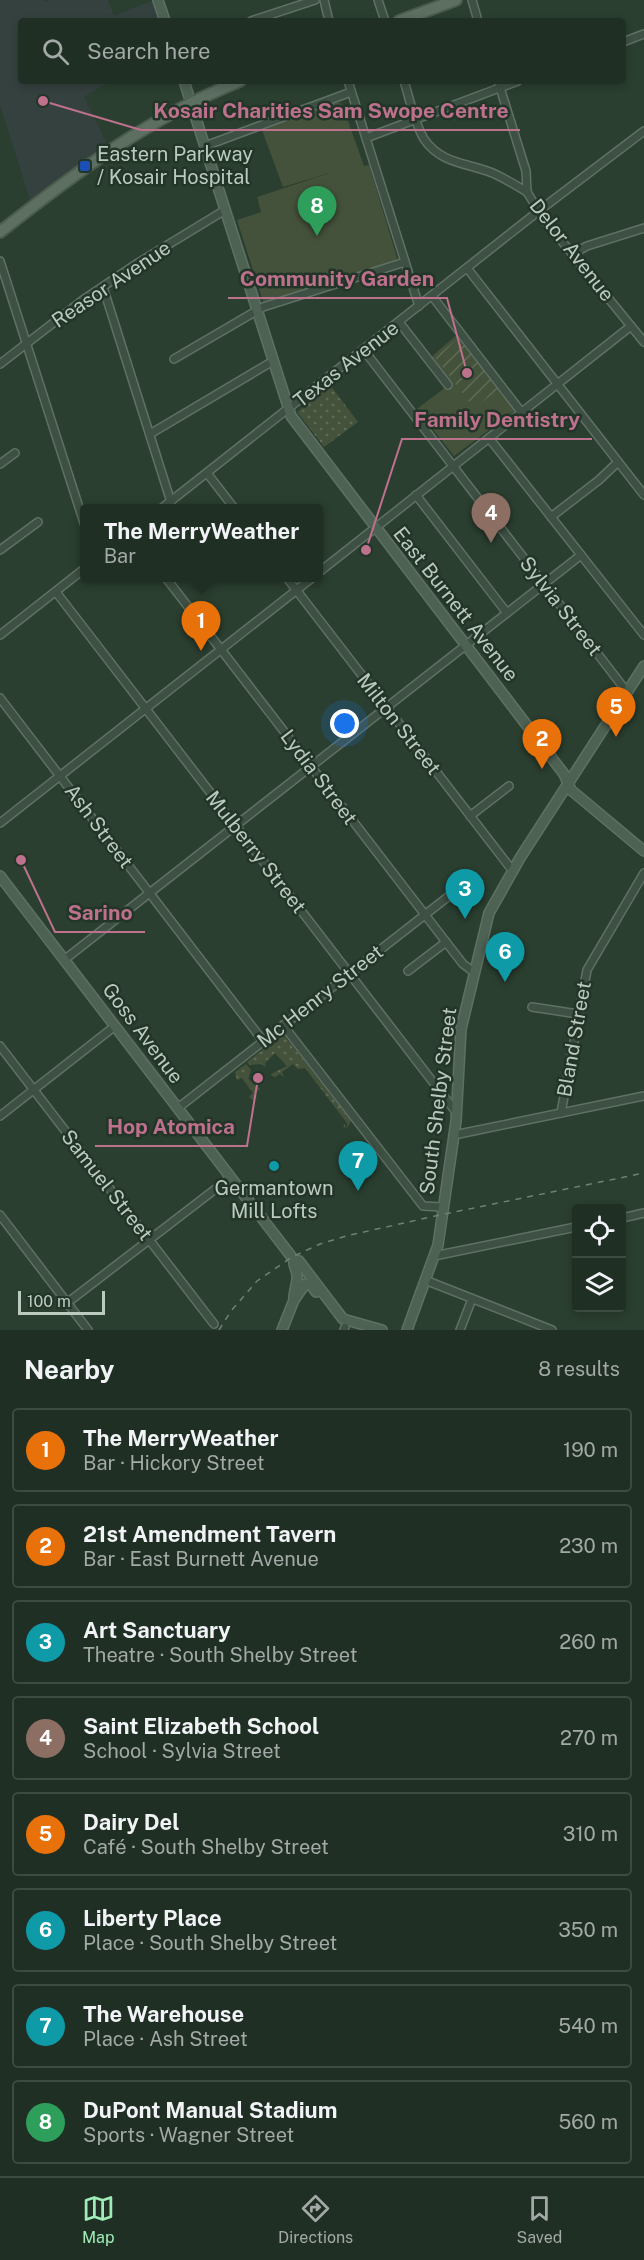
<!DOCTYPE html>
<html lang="en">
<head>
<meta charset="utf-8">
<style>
  :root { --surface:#202f24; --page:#2d3b31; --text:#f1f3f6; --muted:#a2a9a6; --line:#3d4a41; --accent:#9eecb6 }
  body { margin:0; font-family:"Public Sans",sans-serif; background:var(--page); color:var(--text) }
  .controls { position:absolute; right:18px; bottom:18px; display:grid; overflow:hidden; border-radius:6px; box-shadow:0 3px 9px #0003 }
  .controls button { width:54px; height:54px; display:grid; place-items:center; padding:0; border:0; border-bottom:2px solid var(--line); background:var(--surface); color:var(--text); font:30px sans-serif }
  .scale { position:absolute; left:18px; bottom:15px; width:87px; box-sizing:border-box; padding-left:6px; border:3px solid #bbcabf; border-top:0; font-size:16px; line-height:21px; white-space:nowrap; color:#bbcabf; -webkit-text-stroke:4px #233528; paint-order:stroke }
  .you { position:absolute; left:345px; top:724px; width:21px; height:21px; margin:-15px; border:4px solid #fff; border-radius:50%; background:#1a73e8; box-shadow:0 0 0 9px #1a73e833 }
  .badge { display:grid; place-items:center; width:39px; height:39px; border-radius:50%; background:var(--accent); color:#fff; font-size:20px; font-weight:700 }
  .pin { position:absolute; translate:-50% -50px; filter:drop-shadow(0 2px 3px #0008) }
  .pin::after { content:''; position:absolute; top:32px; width:21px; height:18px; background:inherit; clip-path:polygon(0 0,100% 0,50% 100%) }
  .popup { position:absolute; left:80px; top:504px; width:243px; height:78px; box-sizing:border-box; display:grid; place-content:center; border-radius:6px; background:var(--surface); filter:drop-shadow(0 2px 4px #0005); font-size:20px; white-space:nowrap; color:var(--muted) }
  .popup b { font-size:22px; color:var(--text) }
  .popup::after { content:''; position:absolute; left:50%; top:100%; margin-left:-12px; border:12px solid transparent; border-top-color:var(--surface) }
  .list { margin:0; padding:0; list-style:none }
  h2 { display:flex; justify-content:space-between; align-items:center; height:78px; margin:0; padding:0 24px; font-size:26px }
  h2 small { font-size:20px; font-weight:400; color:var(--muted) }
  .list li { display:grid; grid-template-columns:39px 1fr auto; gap:18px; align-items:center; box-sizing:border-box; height:84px; margin:0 12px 12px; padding:0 12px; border:2px solid var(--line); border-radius:6px }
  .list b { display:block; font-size:22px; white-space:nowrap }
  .list p { margin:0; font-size:20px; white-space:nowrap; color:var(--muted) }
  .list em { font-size:20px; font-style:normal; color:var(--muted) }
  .icon { flex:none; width:33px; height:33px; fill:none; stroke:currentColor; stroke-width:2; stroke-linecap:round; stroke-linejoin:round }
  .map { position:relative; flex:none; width:644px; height:1330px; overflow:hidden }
  .search { position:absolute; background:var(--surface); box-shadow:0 3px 9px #0003; left:18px; right:18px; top:18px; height:66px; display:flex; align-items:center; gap:15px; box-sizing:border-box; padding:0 21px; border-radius:6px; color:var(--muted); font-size:22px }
  .sheet { height:846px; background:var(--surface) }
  nav { display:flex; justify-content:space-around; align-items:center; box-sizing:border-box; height:84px; border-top:2px solid var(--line); background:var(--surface); font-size:16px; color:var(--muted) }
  nav a { display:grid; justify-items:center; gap:3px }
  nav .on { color:var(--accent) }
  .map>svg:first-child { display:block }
</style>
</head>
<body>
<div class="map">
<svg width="644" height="1330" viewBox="0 0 644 1330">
  <defs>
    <pattern id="grass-dots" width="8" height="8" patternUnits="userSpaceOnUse" patternTransform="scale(1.5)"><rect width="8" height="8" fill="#45523b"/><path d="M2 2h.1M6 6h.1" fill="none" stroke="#5e6a56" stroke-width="1.8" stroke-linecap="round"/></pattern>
    <pattern id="garden-furrows" width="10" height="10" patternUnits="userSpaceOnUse" patternTransform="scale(1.5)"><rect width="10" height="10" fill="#45523b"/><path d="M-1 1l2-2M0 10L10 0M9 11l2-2" fill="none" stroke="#5e6a56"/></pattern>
  </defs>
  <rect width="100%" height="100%" fill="#2a3f30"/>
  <!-- medical -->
  <path fill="#35413f" d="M0,0H44L45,2L50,0H108L114,16L154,0L160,21H21V81H111L84,97L108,146L31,203L0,105Z"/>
  <!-- grass -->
  <g fill="url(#grass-dots)">
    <path d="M330,385L358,422L324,447L297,412Z"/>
    <path d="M283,1034L351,1121L347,1128L343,1127L345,1124V1127H347V1123L305,1068L298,1069L293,1064L282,1072L284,1077L280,1074L275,1077L271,1075V1074L287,1066L275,1053L265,1063L266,1067L261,1064L250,1065L247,1062Z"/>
    <path d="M246,1064L251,1070L248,1078L256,1087H258L260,1089L254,1094L257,1098L253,1100L249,1097L253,1093L242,1078L237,1080L235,1072Z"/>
  </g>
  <!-- park -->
  <g fill="#45523b">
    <path d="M338,102L342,104L364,166L369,165L398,261L264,304L237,220L261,212L257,197L336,171L283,187L262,130Z"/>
    <path d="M459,333L517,409L454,456L417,409L451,383L430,358Z"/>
  </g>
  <!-- garden -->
  <path fill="url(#garden-furrows)" d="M459,338L499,389L474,408L435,357Z"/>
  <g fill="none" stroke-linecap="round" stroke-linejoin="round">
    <defs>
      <g id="street">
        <path d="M324,0L329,21"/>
        <path d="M378,0L385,21"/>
        <path d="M472,0L478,21"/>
        <path d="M251,21L315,0"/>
        <path d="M623,42L644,34"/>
        <path d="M348,81L419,306"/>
        <path d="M404,81C410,100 414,122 424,139C440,163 466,163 490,172C503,177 515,185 527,192"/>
        <path d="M498,81L526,171L527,192L543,218L644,342"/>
        <path d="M366,138L518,81"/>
        <path d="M205,146L351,92"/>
        <path d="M574,253L587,246L644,228"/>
        <path d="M0,261L84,523"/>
        <path d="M467,268L644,495"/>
        <path d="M103,287L171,502"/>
        <path d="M432,296L522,413"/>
        <path d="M399,322L448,385"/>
        <path d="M363,349L627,692"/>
        <path d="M174,359L263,307L405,262"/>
        <path d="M0,364L83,300L138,263L225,210"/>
        <path d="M150,434L273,361"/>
        <path d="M489,438L644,635"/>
        <path d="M0,464L15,453"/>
        <path d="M207,473L234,508"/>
        <path d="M416,495L507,613"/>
        <path d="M162,508L540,210L644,131"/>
        <path d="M551,517L599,480L618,462"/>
        <path d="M0,550L38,522"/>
        <path d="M318,573L631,326"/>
        <path d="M166,578L446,942L463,964L475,973"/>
        <path d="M287,578L512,870"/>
        <path d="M56,592L456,1112"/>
        <path d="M0,635L84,569"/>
        <path d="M0,698L263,1041"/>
        <path d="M470,816L509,786"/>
        <path d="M0,823L312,578"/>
        <path d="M64,960L581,555"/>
        <path d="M408,971L446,942"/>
        <path d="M532,1007L578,1014"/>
        <path d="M283,1025L423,1206L443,1207"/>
        <path d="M0,1046L214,1324"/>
        <path d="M178,1108L463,885"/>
        <path d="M561,1113L587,970L644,873"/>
        <path d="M0,1116L115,1026"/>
        <path d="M454,1135L644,1096"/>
        <path d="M0,1215L88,1330"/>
        <path d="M622,1218L644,1213"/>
        <path d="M434,1256L576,1227"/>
        <path d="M425,1280L552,1330"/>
        <path d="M67,1303L231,1177"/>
        <path d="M344,1330L345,1327"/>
        <path d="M460,1330L472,1299"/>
      </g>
      <g id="secondary">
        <path d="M158,0L165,21"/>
        <path d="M184,81L291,416L516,711L564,774L571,790L644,851"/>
        <path d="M0,876L294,1260L299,1261L343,1319L382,1330"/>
        <path d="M294,1300L305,1284L311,1285L316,1292"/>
        <path d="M282,1330L294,1300C293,1292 298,1283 297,1275C296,1268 293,1266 294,1260"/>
        <path d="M407,1330L438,1245L456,1121L461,1029L489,913L520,858L644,666"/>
      </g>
      <g id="primary">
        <path d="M399,21L456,0"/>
        <path d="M0,232C75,173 150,117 240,81"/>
      </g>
    </defs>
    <!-- street casing -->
    <use href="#street" stroke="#5f7064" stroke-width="10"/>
    <!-- secondary casing -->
    <use href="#secondary" stroke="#5f7064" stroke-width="12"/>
    <!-- primary casing -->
    <use href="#primary" stroke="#4b5c4f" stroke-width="14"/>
    <!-- street -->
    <use href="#street" stroke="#3e5043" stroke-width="7"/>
    <!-- secondary -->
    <use href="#secondary" stroke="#4d6253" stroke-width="9"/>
    <!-- primary -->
    <use href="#primary" stroke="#5c6f61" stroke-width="10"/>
    <!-- rail -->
    <path stroke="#6e8273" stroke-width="1.5" stroke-dasharray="6 6" stroke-linecap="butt" d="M219,1330L231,1311L257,1281L292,1257L320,1244L346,1236L435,1216L644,1173"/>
  </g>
  <!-- markers -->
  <rect fill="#1a4fb4" stroke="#233528" stroke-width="2" x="79" y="160" width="12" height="12" rx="3"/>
  <circle fill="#0f9aa8" stroke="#233528" stroke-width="2" cx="274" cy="1166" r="6"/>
  <g text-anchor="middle" stroke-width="5" stroke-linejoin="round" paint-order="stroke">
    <!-- poi labels -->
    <g font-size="20" fill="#bbcabf" stroke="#233528" text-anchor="start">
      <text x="97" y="161">Eastern Parkway<tspan x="97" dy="23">/ Kosair Hospital</tspan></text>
      <text x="274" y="1195" text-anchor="middle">Germantown<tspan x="274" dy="23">Mill Lofts</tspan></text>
    </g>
    <!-- street labels -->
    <g font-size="20" fill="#bbcabf" stroke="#233528">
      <text transform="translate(572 250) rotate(52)" y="7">Delor Avenue</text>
      <text transform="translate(111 284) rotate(-34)" y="7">Reasor Avenue</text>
      <text transform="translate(346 364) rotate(-38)" y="7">Texas Avenue</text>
      <text transform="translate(456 604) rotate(52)" y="7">East Burnett Avenue</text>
      <text transform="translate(561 606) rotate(52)" y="7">Sylvia Street</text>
      <text transform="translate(399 724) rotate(52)" y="7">Milton Street</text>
      <text transform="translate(319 777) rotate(53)" y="7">Lydia Street</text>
      <text transform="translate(99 826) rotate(53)" y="7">Ash Street</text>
      <text transform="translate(256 852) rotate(52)" y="7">Mulberry Street</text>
      <text transform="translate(320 996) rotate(-38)" y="7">Mc Henry Street</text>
      <text transform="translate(143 1033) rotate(53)" y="7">Goss Avenue</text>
      <text transform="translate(574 1039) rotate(-80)" y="7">Bland Street</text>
      <text transform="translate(438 1101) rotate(-83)" y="7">South Shelby Street</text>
      <text transform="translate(107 1185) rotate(52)" y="7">Samuel Street</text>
    </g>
  </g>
  <!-- callouts -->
  <path fill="none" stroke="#be718d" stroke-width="2" d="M43 101L141 130H520M467 373L447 298H228M366 550L402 439H592M21 860L55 932H145M258 1078L247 1146H95"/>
  <g fill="#be718d" stroke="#233528" stroke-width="2">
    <circle cx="43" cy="101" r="6"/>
    <circle cx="467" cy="373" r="6"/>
    <circle cx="366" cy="550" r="6"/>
    <circle cx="21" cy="860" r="6"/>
    <circle cx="258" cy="1078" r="6"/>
  </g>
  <g font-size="21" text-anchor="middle" font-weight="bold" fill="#be718d" stroke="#233528" stroke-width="5" stroke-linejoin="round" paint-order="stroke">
    <text x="331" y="118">Kosair Charities Sam Swope Centre</text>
    <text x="337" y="286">Community Garden</text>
    <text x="497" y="427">Family Dentistry</text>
    <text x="100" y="920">Sarino</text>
    <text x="171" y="1134">Hop Atomica</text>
  </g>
</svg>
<div class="controls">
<button><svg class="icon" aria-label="locate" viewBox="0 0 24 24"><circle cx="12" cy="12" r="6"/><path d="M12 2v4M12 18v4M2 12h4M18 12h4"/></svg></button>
<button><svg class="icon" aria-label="layers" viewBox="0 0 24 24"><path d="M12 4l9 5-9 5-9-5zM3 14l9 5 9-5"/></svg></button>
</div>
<div class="scale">100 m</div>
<div class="you"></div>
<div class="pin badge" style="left:201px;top:651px;background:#e8710a">1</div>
<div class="popup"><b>The MerryWeather</b>Bar</div>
<div class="pin badge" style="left:542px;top:769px;background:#e8710a">2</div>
<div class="pin badge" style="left:465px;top:919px;background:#0f9aa8">3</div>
<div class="pin badge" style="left:491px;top:543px;background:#8d6e63">4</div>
<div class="pin badge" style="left:616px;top:737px;background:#e8710a">5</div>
<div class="pin badge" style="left:505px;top:982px;background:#0f9aa8">6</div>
<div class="pin badge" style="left:358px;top:1191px;background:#0f9aa8">7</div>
<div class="pin badge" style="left:317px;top:236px;background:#2e9e5b">8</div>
<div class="search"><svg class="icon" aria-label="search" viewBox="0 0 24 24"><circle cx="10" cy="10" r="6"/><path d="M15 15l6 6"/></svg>Search here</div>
</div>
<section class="sheet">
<h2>Nearby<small>8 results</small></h2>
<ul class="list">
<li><span class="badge" style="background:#e8710a">1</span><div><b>The MerryWeather</b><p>Bar · Hickory Street</p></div><em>190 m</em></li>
<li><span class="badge" style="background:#e8710a">2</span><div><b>21st Amendment Tavern</b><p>Bar · East Burnett Avenue</p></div><em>230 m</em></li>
<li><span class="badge" style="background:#0f9aa8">3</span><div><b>Art Sanctuary</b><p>Theatre · South Shelby Street</p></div><em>260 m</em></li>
<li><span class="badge" style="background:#8d6e63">4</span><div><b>Saint Elizabeth School</b><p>School · Sylvia Street</p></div><em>270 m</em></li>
<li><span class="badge" style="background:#e8710a">5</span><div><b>Dairy Del</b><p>Café · South Shelby Street</p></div><em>310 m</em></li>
<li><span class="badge" style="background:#0f9aa8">6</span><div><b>Liberty Place</b><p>Place · South Shelby Street</p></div><em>350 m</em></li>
<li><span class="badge" style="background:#0f9aa8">7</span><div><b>The Warehouse</b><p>Place · Ash Street</p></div><em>540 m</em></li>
<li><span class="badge" style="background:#2e9e5b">8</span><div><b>DuPont Manual Stadium</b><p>Sports · Wagner Street</p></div><em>560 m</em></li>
</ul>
</section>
<nav>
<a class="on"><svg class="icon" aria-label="map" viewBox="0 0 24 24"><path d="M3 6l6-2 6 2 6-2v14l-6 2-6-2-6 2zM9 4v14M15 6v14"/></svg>Map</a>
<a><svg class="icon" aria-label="directions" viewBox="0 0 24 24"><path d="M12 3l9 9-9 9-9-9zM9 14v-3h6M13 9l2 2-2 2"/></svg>Directions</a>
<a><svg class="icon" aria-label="saved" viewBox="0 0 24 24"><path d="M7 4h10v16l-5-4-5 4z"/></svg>Saved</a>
</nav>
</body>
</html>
